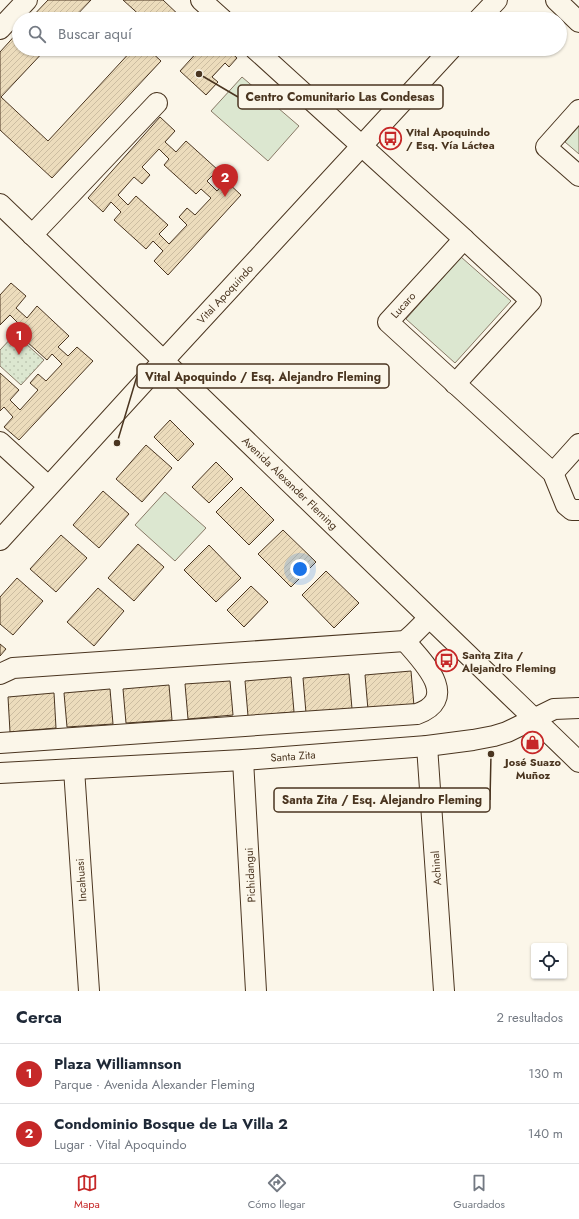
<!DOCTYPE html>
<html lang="es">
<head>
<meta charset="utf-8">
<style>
  :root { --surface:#fff; --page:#f2f2f3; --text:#1f2937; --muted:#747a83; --line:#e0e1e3; --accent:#c62828 }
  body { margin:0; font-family:Jost,sans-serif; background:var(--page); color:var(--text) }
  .controls { position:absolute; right:12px; bottom:12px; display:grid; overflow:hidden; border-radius:4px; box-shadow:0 1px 3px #0004 }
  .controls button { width:36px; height:36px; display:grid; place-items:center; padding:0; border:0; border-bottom:1px solid var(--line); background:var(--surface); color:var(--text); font:20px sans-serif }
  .you { position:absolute; left:300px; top:569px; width:14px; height:14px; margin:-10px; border:3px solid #fff; border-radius:50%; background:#1a73e8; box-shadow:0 0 0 6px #1a73e833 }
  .badge { display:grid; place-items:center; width:26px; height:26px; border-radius:50%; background:var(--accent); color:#fff; font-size:13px; font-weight:700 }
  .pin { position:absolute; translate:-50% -33px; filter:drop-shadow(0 1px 2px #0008) }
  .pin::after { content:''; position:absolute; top:21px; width:14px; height:12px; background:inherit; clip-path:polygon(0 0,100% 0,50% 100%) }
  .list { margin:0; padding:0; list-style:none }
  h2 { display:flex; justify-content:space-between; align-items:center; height:52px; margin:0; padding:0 16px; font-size:17px }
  h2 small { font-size:13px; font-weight:400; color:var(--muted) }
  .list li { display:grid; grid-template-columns:26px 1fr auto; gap:12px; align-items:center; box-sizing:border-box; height:60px; padding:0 16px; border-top:1px solid var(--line) }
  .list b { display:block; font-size:15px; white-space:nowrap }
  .list p { margin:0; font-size:13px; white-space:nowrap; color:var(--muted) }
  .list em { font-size:13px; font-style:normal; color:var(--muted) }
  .icon { flex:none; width:22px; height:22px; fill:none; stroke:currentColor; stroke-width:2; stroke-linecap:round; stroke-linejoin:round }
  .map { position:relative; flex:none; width:579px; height:991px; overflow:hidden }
  .search { position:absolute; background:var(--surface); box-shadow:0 1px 3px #0004; left:12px; right:12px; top:12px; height:44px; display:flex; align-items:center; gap:10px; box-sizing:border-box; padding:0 14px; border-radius:22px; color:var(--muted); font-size:15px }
  .sheet { height:172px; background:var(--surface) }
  nav { display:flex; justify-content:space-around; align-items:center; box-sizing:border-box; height:56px; border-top:1px solid var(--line); background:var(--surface); font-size:11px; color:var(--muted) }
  nav a { display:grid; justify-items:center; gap:2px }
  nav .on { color:var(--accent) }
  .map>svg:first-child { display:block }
</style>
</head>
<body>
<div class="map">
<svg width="579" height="991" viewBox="0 0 579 991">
  <defs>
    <pattern id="park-dots" width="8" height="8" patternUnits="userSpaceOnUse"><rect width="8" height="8" fill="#dce7d0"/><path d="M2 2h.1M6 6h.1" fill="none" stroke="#bec7b2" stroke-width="1.8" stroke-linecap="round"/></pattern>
    <pattern id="building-hatch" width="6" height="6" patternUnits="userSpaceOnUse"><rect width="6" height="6" fill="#ecdcbc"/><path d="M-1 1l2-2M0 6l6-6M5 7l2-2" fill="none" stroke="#ccbda1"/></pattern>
  </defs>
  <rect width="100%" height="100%" fill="#fbf6e9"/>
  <!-- grass -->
  <g fill="#dce7d0" stroke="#887966">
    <path d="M242,77L299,126L268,161L211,111Z"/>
    <path d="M579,126V154L565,142Z"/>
    <path d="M461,257L511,301L455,363L406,319Z"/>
    <path d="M165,492L206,528L175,561L135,525Z"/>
  </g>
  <!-- park -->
  <path fill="url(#park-dots)" stroke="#887966" d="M15,334L44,360L21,385L0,366V350Z"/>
  <!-- building -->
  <g fill="url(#building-hatch)" stroke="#4a3520" fill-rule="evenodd">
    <path d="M48,0H91L73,19H30Z"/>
    <path d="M123,0H163L183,19H144Z"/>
    <path d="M19,31V49H46L1,97L48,141L133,49H148L161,61L52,178L0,130V52Z"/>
    <path d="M200,49H227L237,58L229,67L225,63L212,77L218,82L206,95L180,71Z"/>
    <path d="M160,117L175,131L165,142L176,152L186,141L218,170L207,181L217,191L226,181L241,195L168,275L154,261L163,251L153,241L146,249L114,220L121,212L111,202L103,212L88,198ZM159,149L169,159L164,165L196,194L201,189L211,198L195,215L187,208L179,217L187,225L169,244L159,234L168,225L136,196L128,205L118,195L134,177L142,184L150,175L142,167Z"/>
    <path d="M11,283L26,296L16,308L27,318L37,306L69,336L58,347L68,356L77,347L93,361L19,440L4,427L13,417L4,407L0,411V373L19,390L10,400L20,410L38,390L30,383L38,374L46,381L62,364L52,354L47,360L15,331L20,325L10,315L0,325V295Z"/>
    <path d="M170,420L194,444L178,461L154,437Z"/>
    <path d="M146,445L172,468L142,502L116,479Z"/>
    <path d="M216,462L233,479L209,503L192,487Z"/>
    <path d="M241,487L274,520L249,545L216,512Z"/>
    <path d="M103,491L129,514L99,548L73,525Z"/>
    <path d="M283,530L316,562L291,587L258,554Z"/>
    <path d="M61,535L87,558L56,592L30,569Z"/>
    <path d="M138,544L164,567L134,601L108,578Z"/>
    <path d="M209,545L241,578L216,602L184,570Z"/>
    <path d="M326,571L359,603L334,628L302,595Z"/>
    <path d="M17,578L43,601L13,635L0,624V597Z"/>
    <path d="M251,586L268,602L244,627L227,610Z"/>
    <path d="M98,588L124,611L94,646L67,622Z"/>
    <path d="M0,644L6,649L0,656Z"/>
    <path d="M411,671L414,706L368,710L365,675Z"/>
    <path d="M349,674L352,709L306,713L303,678Z"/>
    <path d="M291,677L294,712L248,716L245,681Z"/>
    <path d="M230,681L233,715L188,719L185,684Z"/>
    <path d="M169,685L172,720L126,723L123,689Z"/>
    <path d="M110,689L113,724L67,727L64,693Z"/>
    <path d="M54,693L56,728L10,732L8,697Z"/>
  </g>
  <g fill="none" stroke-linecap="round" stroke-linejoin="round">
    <defs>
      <g id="minor">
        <path d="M201,0L222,19"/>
        <path d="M556,0L579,22"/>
        <path d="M479,19L497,0"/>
        <path d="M0,29L27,0"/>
        <path d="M255,49L464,239L388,322L553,473L566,505L572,510H579"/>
        <path d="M579,110L546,147L579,176"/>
        <path d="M0,204L145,343L579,762"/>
        <path d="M32,235L157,103"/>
        <path d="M455,384L531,301L464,239"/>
        <path d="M0,442L48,486"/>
        <path d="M553,473L579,444"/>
        <path d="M0,540L154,371L451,49"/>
        <path d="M0,674L13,668L405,641L413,634L429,618"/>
        <path d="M0,743L417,714C461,698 422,661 405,641"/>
        <path d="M427,746L444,991"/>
        <path d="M243,760L256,991"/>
        <path d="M74,769L89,991"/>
        <path d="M0,773L243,760L427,746L473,740L494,736L507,732L554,709L579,708"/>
      </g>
    </defs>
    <!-- minor casing -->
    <use href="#minor" stroke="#4a3520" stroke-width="22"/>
    <!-- minor -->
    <use href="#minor" stroke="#fbf6e9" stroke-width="20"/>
  </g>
  <!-- icons -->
  <defs>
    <symbol id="bus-ring" viewBox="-11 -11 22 22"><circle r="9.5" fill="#fbf6e9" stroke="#c62828" stroke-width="1.5"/><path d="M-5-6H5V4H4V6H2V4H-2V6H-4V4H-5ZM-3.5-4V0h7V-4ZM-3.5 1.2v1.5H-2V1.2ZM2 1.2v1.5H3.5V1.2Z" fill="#c62828"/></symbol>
    <symbol id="shop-ring" viewBox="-11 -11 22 22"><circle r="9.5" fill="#fbf6e9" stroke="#c62828" stroke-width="1.5"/><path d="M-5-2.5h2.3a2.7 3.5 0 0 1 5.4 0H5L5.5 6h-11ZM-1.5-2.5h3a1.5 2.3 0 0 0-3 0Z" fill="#c62828"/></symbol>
  </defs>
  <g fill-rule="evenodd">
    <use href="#bus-ring" x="378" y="126" width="25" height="25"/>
    <use href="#bus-ring" x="434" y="648" width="25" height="25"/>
    <use href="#shop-ring" x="520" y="730" width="25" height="25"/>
  </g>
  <g text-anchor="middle" stroke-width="3" stroke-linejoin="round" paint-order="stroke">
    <!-- poi labels -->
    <g font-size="11" font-weight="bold" fill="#4a3520" stroke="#fbf6e9" text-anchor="start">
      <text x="406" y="136">Vital Apoquindo<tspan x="406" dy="13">/ Esq. Vía Láctea</tspan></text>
      <text x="462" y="659">Santa Zita /<tspan x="462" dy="13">Alejandro Fleming</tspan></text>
      <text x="533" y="766" text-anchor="middle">José Suazo<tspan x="533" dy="13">Muñoz</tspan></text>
    </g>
    <!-- street labels -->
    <g font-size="11" fill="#4a3520" stroke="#fbf6e9">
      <text transform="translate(225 294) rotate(-47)" y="4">Vital Apoquindo</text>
      <text transform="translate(403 305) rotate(-48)" y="4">Lucaro</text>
      <text transform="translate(290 483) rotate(44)" y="4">Avenida Alexander Fleming</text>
      <text transform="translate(293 756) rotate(-4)" y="4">Santa Zita</text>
      <text transform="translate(436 868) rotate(-94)" y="4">Achinal</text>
      <text transform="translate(250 875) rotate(-93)" y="4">Pichidangui</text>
      <text transform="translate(81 880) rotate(-94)" y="4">Incahuasi</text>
    </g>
  </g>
  <!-- callouts -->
  <path fill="none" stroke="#4a3520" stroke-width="1.5" d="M199 74L238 97M117 443L137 376M491 754L490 800"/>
  <g fill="#4a3520" stroke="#fbf6e9" stroke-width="1.5">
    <circle cx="199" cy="74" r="4"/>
    <circle cx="117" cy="443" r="4"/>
    <circle cx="491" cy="754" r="4"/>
  </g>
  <g fill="#fbf6e9" stroke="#4a3520" stroke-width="1.5">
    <rect x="238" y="85" width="205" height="24" rx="4"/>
    <rect x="137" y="364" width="252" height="24" rx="4"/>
    <rect x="274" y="788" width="216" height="24" rx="4"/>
  </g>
  <g font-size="12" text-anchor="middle" font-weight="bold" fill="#4a3520">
    <text x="340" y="101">Centro Comunitario Las Condesas</text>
    <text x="263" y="381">Vital Apoquindo / Esq. Alejandro Fleming</text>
    <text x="382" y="804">Santa Zita / Esq. Alejandro Fleming</text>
  </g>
</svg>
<div class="controls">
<button><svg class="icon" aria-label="locate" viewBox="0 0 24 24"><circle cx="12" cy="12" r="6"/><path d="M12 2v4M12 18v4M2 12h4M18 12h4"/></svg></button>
</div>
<div class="you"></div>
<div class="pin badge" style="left:19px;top:355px">1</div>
<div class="pin badge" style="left:225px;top:197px">2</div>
<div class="search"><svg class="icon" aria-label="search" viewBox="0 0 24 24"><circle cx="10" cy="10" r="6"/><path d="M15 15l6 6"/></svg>Buscar aquí</div>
</div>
<section class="sheet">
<h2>Cerca<small>2 resultados</small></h2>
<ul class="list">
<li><span class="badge">1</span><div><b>Plaza Williamnson</b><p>Parque · Avenida Alexander Fleming</p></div><em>130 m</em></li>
<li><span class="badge">2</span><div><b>Condominio Bosque de La Villa 2</b><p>Lugar · Vital Apoquindo</p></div><em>140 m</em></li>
</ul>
</section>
<nav>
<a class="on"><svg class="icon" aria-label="map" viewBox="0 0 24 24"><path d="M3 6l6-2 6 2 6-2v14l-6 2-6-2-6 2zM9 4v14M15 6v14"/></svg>Mapa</a>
<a><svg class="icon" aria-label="directions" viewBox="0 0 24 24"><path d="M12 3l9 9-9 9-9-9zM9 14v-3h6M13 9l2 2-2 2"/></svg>Cómo llegar</a>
<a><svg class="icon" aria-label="saved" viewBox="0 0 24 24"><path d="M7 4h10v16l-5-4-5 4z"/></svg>Guardados</a>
</nav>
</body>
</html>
